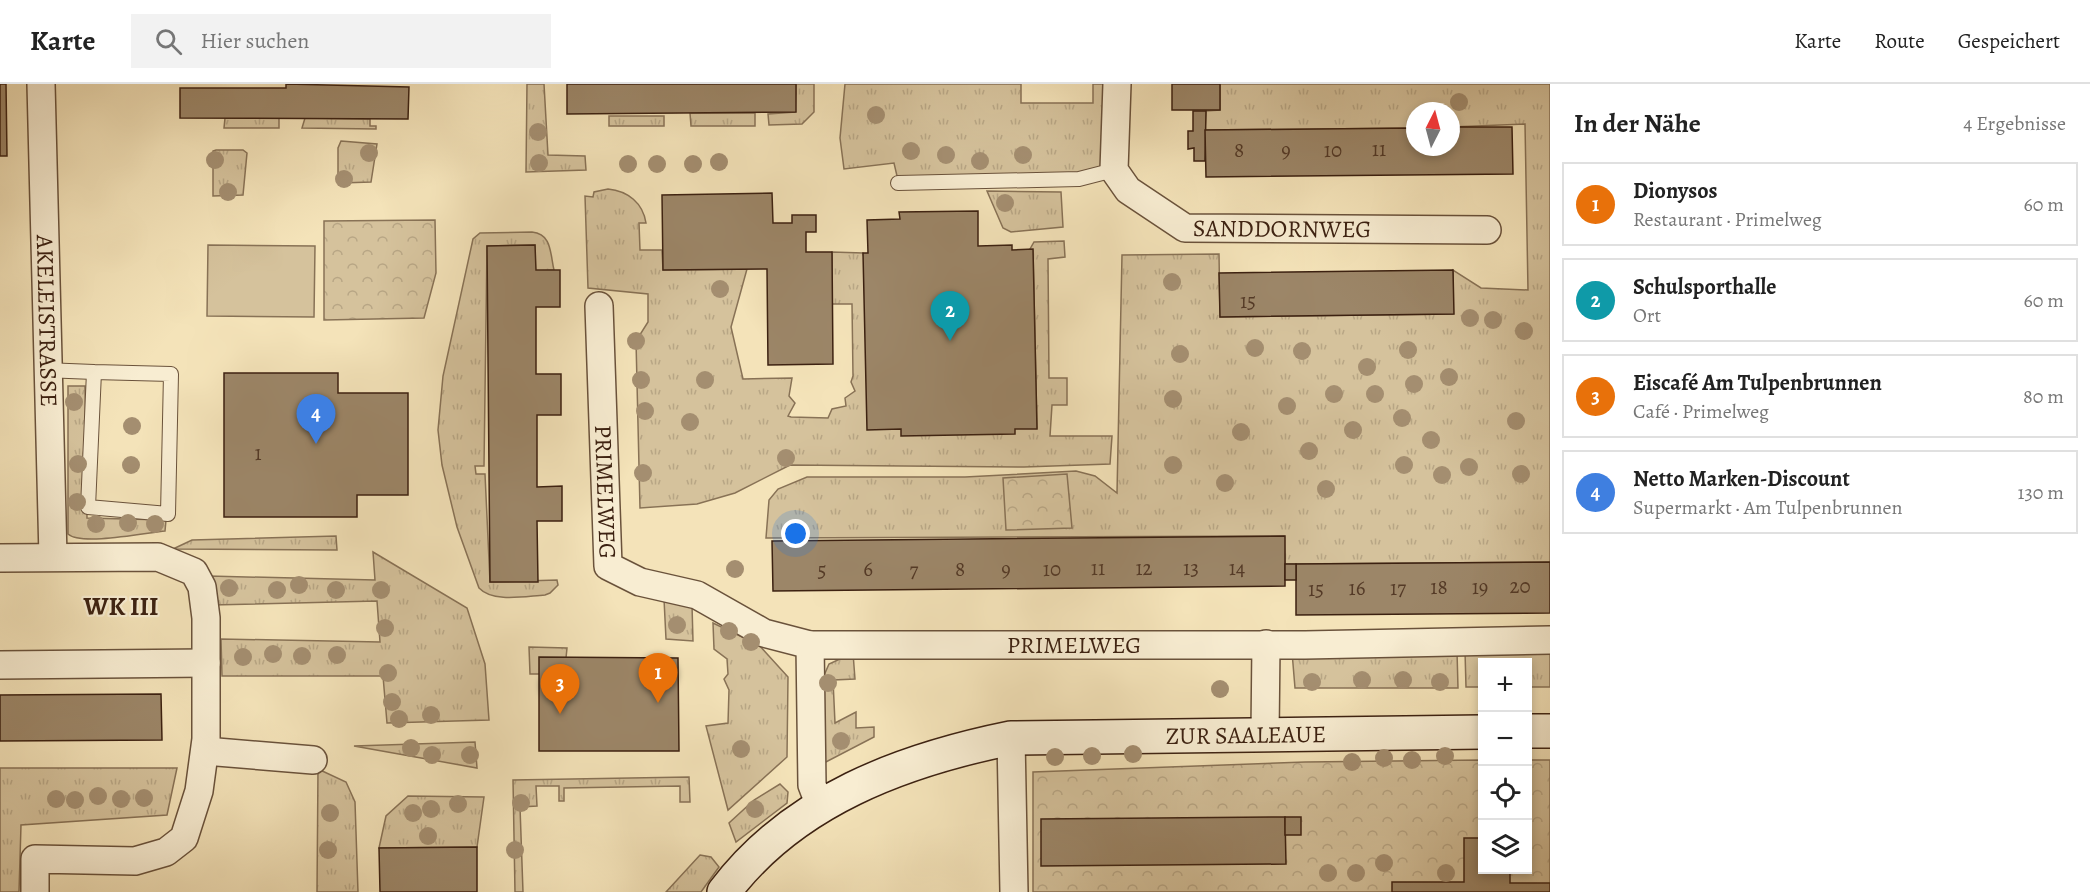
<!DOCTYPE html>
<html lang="de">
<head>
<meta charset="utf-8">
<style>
  :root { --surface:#fff; --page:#f2f2f2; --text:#222; --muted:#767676; --line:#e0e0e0; --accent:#8f2418 }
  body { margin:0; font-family:Alegreya,serif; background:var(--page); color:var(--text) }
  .controls { position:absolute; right:18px; bottom:18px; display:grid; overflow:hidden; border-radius:0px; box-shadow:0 3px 9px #0003 }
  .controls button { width:54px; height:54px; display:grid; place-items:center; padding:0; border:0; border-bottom:2px solid var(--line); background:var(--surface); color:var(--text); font:30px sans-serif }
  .compass { position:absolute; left:1406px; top:18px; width:54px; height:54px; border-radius:50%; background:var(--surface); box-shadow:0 3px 9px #0003; rotate:6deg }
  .you { position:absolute; left:796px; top:450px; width:21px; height:21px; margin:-15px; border:4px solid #fff; border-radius:50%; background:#1a73e8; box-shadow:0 0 0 9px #1a73e833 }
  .badge { display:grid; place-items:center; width:39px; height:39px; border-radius:50%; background:var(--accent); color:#fff; font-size:20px; font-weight:700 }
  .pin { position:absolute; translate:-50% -50px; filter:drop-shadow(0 2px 3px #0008) }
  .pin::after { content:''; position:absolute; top:32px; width:21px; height:18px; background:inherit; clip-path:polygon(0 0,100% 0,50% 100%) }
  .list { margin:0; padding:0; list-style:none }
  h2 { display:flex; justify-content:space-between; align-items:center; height:78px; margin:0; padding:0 24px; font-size:26px }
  h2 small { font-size:20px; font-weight:400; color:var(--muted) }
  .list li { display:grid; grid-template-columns:39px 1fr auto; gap:18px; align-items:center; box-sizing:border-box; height:84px; margin:0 12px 12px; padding:0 12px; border:2px solid var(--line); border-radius:0px }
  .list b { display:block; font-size:22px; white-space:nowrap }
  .list p { margin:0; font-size:20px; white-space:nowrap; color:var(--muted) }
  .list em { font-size:20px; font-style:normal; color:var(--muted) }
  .icon { flex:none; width:33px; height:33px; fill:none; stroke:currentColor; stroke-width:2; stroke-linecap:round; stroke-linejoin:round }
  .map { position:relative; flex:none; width:1550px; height:808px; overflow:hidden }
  header { display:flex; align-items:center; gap:36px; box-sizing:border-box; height:84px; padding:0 30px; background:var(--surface); border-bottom:2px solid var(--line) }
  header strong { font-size:28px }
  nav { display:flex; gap:33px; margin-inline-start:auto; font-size:21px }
  .search { width:420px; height:54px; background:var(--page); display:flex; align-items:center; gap:15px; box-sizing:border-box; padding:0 21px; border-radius:0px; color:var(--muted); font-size:22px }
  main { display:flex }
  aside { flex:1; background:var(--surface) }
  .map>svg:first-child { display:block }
</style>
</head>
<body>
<header>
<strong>Karte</strong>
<div class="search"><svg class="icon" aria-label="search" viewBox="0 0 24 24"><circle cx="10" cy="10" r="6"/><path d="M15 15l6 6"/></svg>Hier suchen</div>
<nav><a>Karte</a><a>Route</a><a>Gespeichert</a></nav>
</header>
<main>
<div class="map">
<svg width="1550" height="808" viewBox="0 0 1550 808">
  <defs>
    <pattern id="grass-tufts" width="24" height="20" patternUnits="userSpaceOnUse" patternTransform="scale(1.5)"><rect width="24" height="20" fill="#d5c29c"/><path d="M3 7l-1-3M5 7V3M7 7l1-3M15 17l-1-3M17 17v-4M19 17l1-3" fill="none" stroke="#b8a685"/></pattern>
    <pattern id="park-crowns" width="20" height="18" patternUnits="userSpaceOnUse" patternTransform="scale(1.5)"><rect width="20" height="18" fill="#d5c29c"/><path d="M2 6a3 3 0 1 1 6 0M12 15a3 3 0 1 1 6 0" fill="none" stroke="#b8a685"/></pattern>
  </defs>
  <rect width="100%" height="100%" fill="#f4e3b9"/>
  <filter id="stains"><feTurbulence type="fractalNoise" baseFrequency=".00333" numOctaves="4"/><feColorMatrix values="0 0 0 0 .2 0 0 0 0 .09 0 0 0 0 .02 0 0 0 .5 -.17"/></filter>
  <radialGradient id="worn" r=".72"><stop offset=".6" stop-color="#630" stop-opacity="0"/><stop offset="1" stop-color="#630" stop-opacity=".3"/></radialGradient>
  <!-- grass -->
  <g fill="url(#grass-tufts)" stroke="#887256" stroke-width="1.5">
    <path d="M527,0H544L548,71L585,72L586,86L526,88Z"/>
    <path d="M796,0H814V28L802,40L769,41L768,30L795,28Z"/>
    <path d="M845,0H1021V19H1093V0H1115L1114,86L1079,95L897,92L894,79L844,85L840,54Z"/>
    <path d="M1220,0H1550V478L1285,480L1284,452L766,454L769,416L778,405L807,393H965L1076,387L1095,392L1117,409L1122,171L1219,170L1220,233L1453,230V186L1481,204L1528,206L1525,40L1451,43V27H1415V44L1205,46L1206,27L1220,26Z"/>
    <path d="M690,29H755V42H691Z"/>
    <rect x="609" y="32" width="55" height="10"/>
    <path d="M225,34H279V44H224Z"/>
    <path d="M305,34L370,35V42H376V45L302,44Z"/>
    <path d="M341,57L377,60L371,98L341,99L338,95V64Z"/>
    <path d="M216,66H243L247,69L243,111L213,112V67Z"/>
    <path d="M608,105C628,107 643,119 646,139H639L640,166H662L663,186L747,185L731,243L743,295L792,294L789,312L795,319L788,332L791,333L828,334L832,325L846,322L845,314L855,307L851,298L853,292L852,220H832V168L863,169L901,345L1037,344L1033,166L1030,165L1034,158L1064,157L1065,173L1048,175L1049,294H1067V321H1052L1050,352H1112L1110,380L1024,383L790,381L735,409L697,420L640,424L636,257L648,238V210L588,204L585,112L593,113L594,108Z"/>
    <path d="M987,107L1061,108L1063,143L1011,148L1003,144Z"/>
    <path d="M532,148C552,150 550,169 554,186L535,187V161L487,162L484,382H475L476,390H485L490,498L557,496L558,501L550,509L545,511C526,512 493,519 479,504L457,443L442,381L438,346L443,292L473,155L480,149Z"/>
    <path d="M68,302H85L87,434L166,436L165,447C145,449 81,462 68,450Z"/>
    <path d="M336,452L337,466L173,465L192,456Z"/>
    <path d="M373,468L467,524L485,580L489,636L387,639L383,592H222L221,555L380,558L377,517L212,521L209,492L375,496Z"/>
    <path d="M664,515L692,521L693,557L666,555Z"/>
    <path d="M713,539L759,561L788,593L787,673L728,726L706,642L728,639L729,606L724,595L728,590L727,575L714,565Z"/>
    <path d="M529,563L567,564L566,574L539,590H530Z"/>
    <path d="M1550,566V603H1528V578H1482V603H1466L1465,567Z"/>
    <path d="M1457,567L1458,604H1295L1292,568Z"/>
    <path d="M853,569L855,595L833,596L835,639L856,628V644L874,643V653L824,679L822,596L829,580Z"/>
    <path d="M475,658L477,684L354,662Z"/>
    <path d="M0,684H177L167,731L21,741L19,808H0Z"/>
    <path d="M318,685L346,698L355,718L358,808H317Z"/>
    <path d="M689,693L690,718H680V702L564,704V717H559V702H536L537,722L520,723L523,808H515L513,696Z"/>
    <path d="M780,700L788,708L787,719L736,758L729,739L754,716Z"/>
    <path d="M408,712L484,713L477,763L379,764L386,732Z"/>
    <path d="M700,771L711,773L719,783L701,808H666Z"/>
  </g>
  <!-- park -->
  <g fill="url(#park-crowns)" stroke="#887256" stroke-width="1.5">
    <path d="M435,136L436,189L424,234L324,236V137Z"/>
    <path d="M1067,390L1072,444L1006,446L1003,394Z"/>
    <path d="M1482,676V786H1528V676H1550V808H1033V688L1305,678Z"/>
  </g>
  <!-- pitch -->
  <path fill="#d5c29c" stroke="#887256" stroke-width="1.5" d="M208,161L315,162L314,233L207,232Z"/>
  <!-- building -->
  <g fill="#9c8668" stroke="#3c2111" stroke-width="1.5">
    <path d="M0,0H6L7,72H0Z"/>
    <path d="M286,0L409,3L408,35L180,34V4H286Z"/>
    <path d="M567,0H796V28L567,30Z"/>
    <rect x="1172" y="0" width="48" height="26"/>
    <path d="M1193,27H1206L1205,77H1194V64L1188,65V47H1193Z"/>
    <path d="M1451,43H1512L1513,90L1206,93L1205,46L1415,44V63H1451Z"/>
    <path d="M772,109L773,139H792V131H816V148H806V168H832L833,280L768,281L767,185L663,186L662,111Z"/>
    <path d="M978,127V162L1012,161V166L1033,165L1037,345H1015V350L901,352V345L867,346L863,169H868L867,136L900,135L899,128Z"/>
    <path d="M535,161L536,186H560V223H536V290H561V331H537V403L562,402V437H537L538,498H490L487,162Z"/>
    <path d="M1453,186L1454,230L1220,233L1219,189Z"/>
    <path d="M224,289H338V309H408V411H357V433H224Z"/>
    <path d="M1285,452V502L773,507L772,457Z"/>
    <path d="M1550,478V529L1296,531V480Z"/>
    <rect x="1285" y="480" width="11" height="16"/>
    <path d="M539,573L678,574L679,667H539Z"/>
    <path d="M161,610L162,656L0,657V611Z"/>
    <path d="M1285,733L1286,780L1041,782V735Z"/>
    <rect x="1285" y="733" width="16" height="18"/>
    <path d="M1464,754H1482V786H1510V799H1550V808H1392V798H1464Z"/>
    <path d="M477,763V808H380L379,764Z"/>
  </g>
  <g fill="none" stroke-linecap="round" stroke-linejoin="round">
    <defs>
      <g id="lane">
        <path d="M898,99L1079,95L1114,86"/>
        <path d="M44,286L94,288L88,423L168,430L171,290L94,288"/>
      </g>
      <g id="street">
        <path id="s1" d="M41,0L53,473"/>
        <path id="s2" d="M1117,0L1114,86L1128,106L1185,144L1487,146"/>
        <path id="s3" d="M599,222L608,482L640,498L697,511L764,549L810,561L812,701L820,722"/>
        <path d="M0,474L158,473L194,488L202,503L206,534V655L199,707L184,754L166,768L135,777L35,775V808"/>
        <path id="s4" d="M810,561H1305L1550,556"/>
        <path d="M0,581L206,579"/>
        <path d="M1265,650L1266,560"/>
        <path d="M1011,654L1014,808"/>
        <path d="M205,667L313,676"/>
      </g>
      <g id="secondary">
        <path d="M1528,647H1550"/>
        <path id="s5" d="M724,808C793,716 903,676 1011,654L1482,648"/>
      </g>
    </defs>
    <!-- lane casing -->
    <use href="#lane" stroke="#6a523b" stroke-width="16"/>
    <!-- street casing -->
    <use href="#street" stroke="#6a523b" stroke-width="30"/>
    <!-- secondary casing -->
    <use href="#secondary" stroke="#3c2111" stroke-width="36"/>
    <!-- lane -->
    <use href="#lane" stroke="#f8edd2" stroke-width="14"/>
    <!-- street -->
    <use href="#street" stroke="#f8edd2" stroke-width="27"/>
    <!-- secondary -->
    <use href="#secondary" stroke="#f8edd2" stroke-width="33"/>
  </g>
  <!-- trees -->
  <g fill="#a48e70">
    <circle cx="1459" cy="18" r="9"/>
    <circle cx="876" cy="31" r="9"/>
    <circle cx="538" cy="48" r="9"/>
    <circle cx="911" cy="67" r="9"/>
    <circle cx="369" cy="69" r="9"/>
    <circle cx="946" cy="71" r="9"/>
    <circle cx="1023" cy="71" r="9"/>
    <circle cx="215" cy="76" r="9"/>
    <circle cx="980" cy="77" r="9"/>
    <circle cx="719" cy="78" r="9"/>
    <circle cx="539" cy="79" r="9"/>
    <circle cx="628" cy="80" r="9"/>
    <circle cx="657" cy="80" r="9"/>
    <circle cx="693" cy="80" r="9"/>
    <circle cx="344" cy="95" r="9"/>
    <circle cx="228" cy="108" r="9"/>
    <circle cx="1005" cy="119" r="9"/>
    <circle cx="1172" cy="198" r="9"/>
    <circle cx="720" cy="205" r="9"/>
    <circle cx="1470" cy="234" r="9"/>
    <circle cx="1493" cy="236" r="9"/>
    <circle cx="1524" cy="247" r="9"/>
    <circle cx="636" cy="257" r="9"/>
    <circle cx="1255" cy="264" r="9"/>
    <circle cx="1408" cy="266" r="9"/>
    <circle cx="1302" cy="267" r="9"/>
    <circle cx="1180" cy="270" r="9"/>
    <circle cx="1367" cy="283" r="9"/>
    <circle cx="1449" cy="293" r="9"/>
    <circle cx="641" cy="296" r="9"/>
    <circle cx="705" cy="296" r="9"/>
    <circle cx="1414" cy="300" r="9"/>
    <circle cx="1334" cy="310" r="9"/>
    <circle cx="1375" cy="310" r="9"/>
    <circle cx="1173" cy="315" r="9"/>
    <circle cx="74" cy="318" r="9"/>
    <circle cx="1287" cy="322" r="9"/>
    <circle cx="645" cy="327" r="9"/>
    <circle cx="1402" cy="334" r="9"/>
    <circle cx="1516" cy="337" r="9"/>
    <circle cx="690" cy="338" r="9"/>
    <circle cx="132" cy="342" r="9"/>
    <circle cx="1353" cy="346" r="9"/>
    <circle cx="1241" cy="348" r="9"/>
    <circle cx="1431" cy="356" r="9"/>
    <circle cx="1309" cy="367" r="9"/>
    <circle cx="786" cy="374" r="9"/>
    <circle cx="78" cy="380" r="9"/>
    <circle cx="131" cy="381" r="9"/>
    <circle cx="1173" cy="381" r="9"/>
    <circle cx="1404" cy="381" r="9"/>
    <circle cx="1469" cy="383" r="9"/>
    <circle cx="643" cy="389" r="9"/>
    <circle cx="1521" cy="390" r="9"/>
    <circle cx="1442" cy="391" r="9"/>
    <circle cx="1225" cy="399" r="9"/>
    <circle cx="1326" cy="405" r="9"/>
    <circle cx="77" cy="418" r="9"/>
    <circle cx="128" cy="439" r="9"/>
    <circle cx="96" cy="440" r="9"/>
    <circle cx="155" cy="440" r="9"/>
    <circle cx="735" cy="485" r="9"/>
    <circle cx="299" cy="501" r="9"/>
    <circle cx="229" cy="504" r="9"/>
    <circle cx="277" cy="506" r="9"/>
    <circle cx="336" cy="506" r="9"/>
    <circle cx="381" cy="506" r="9"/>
    <circle cx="677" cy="541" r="9"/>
    <circle cx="385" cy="544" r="9"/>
    <circle cx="729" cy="547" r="9"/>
    <circle cx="751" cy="558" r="9"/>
    <circle cx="273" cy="570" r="9"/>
    <circle cx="337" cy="571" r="9"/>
    <circle cx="302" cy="572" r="9"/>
    <circle cx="243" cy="573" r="9"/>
    <circle cx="388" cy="589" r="9"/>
    <circle cx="1362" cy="596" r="9"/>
    <circle cx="1403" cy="596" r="9"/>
    <circle cx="1312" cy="598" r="9"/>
    <circle cx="1440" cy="598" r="9"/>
    <circle cx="828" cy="599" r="9"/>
    <circle cx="1220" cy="605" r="9"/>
    <circle cx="392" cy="618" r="9"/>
    <circle cx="431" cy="631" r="9"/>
    <circle cx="399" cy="635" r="9"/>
    <circle cx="841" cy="657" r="9"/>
    <circle cx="411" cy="664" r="9"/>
    <circle cx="741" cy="665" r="9"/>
    <circle cx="1133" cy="670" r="9"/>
    <circle cx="432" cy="671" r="9"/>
    <circle cx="470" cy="671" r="9"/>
    <circle cx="1092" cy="672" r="9"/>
    <circle cx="1445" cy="672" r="9"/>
    <circle cx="1055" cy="673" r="9"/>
    <circle cx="1384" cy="674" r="9"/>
    <circle cx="1412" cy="676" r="9"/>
    <circle cx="1352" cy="678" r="9"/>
    <circle cx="98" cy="712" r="9"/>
    <circle cx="144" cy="714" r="9"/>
    <circle cx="56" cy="715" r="9"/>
    <circle cx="121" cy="715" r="9"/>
    <circle cx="75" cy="716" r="9"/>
    <circle cx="521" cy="719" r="9"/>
    <circle cx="458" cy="720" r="9"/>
    <circle cx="431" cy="725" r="9"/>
    <circle cx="755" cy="725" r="9"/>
    <circle cx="330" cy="729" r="9"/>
    <circle cx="413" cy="729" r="9"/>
    <circle cx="428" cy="752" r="9"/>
    <circle cx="328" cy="766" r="9"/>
    <circle cx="515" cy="766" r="9"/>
    <circle cx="1384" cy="779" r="9"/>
    <circle cx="1328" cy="789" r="9"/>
    <circle cx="1356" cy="789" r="9"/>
    <circle cx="1446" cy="789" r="9"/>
  </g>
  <g text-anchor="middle" stroke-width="4.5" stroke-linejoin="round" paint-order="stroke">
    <!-- number labels -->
    <g font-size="21" fill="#543a27">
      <text x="1379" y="72">11</text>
      <text x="1239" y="73">8</text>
      <text x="1286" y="73">9</text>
      <text x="1333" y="73">10</text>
      <text x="1248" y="224">15</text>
      <text x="258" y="376">1</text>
      <text x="1098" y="491">11</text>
      <text x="1144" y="491">12</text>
      <text x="1191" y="491">13</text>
      <text x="1237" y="491">14</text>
      <text x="868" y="492">6</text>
      <text x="960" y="492">8</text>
      <text x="1006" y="492">9</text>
      <text x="1052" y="492">10</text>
      <text x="822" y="493">5</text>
      <text x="914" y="493">7</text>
      <text x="1520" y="509">20</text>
      <text x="1439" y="510">18</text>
      <text x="1480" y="510">19</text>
      <text x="1357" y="511">16</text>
      <text x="1398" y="511">17</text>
      <text x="1316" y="512">15</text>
    </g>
    <!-- street labels -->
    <g font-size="24" fill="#3c2111" stroke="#f8edd2">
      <text dy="8" stroke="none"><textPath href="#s2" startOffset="276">SANDDORNWEG</textPath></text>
      <text dy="8" stroke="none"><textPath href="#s1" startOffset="237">AKELEISTRASSE</textPath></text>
      <text dy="8" stroke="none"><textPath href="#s3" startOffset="186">PRIMELWEG</textPath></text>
      <text dy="8" stroke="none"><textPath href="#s4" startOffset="264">PRIMELWEG</textPath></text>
      <text dy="8" stroke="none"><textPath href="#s5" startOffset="568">ZUR SAALEAUE</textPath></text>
    </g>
    <!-- neighbourhood labels -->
    <g font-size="26" font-weight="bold" fill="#3c2111" stroke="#f8edd2">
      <text x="121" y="531">WK III</text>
    </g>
  </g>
  <rect width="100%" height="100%" filter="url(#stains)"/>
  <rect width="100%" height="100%" fill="url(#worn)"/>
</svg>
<div class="controls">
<button>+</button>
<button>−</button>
<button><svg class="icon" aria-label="locate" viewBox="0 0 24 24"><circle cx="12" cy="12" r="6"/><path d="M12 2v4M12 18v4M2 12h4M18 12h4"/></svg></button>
<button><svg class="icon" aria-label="layers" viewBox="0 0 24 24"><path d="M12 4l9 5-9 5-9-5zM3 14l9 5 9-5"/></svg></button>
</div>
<svg class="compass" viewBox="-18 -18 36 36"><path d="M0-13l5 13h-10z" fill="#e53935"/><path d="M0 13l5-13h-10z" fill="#767676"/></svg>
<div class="you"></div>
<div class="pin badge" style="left:658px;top:619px;background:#e8710a">1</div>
<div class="pin badge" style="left:950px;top:257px;background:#0f9aa8">2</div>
<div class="pin badge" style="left:560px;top:630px;background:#e8710a">3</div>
<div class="pin badge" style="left:316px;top:360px;background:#3f7fe0">4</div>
</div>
<aside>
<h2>In der Nähe<small>4 Ergebnisse</small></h2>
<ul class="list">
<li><span class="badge" style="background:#e8710a">1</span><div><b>Dionysos</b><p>Restaurant · Primelweg</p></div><em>60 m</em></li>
<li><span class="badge" style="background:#0f9aa8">2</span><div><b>Schulsporthalle</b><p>Ort</p></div><em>60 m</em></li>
<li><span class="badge" style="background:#e8710a">3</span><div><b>Eiscafé Am Tulpenbrunnen</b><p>Café · Primelweg</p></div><em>80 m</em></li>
<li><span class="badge" style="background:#3f7fe0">4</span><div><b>Netto Marken-Discount</b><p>Supermarkt · Am Tulpenbrunnen</p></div><em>130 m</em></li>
</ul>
</aside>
</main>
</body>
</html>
